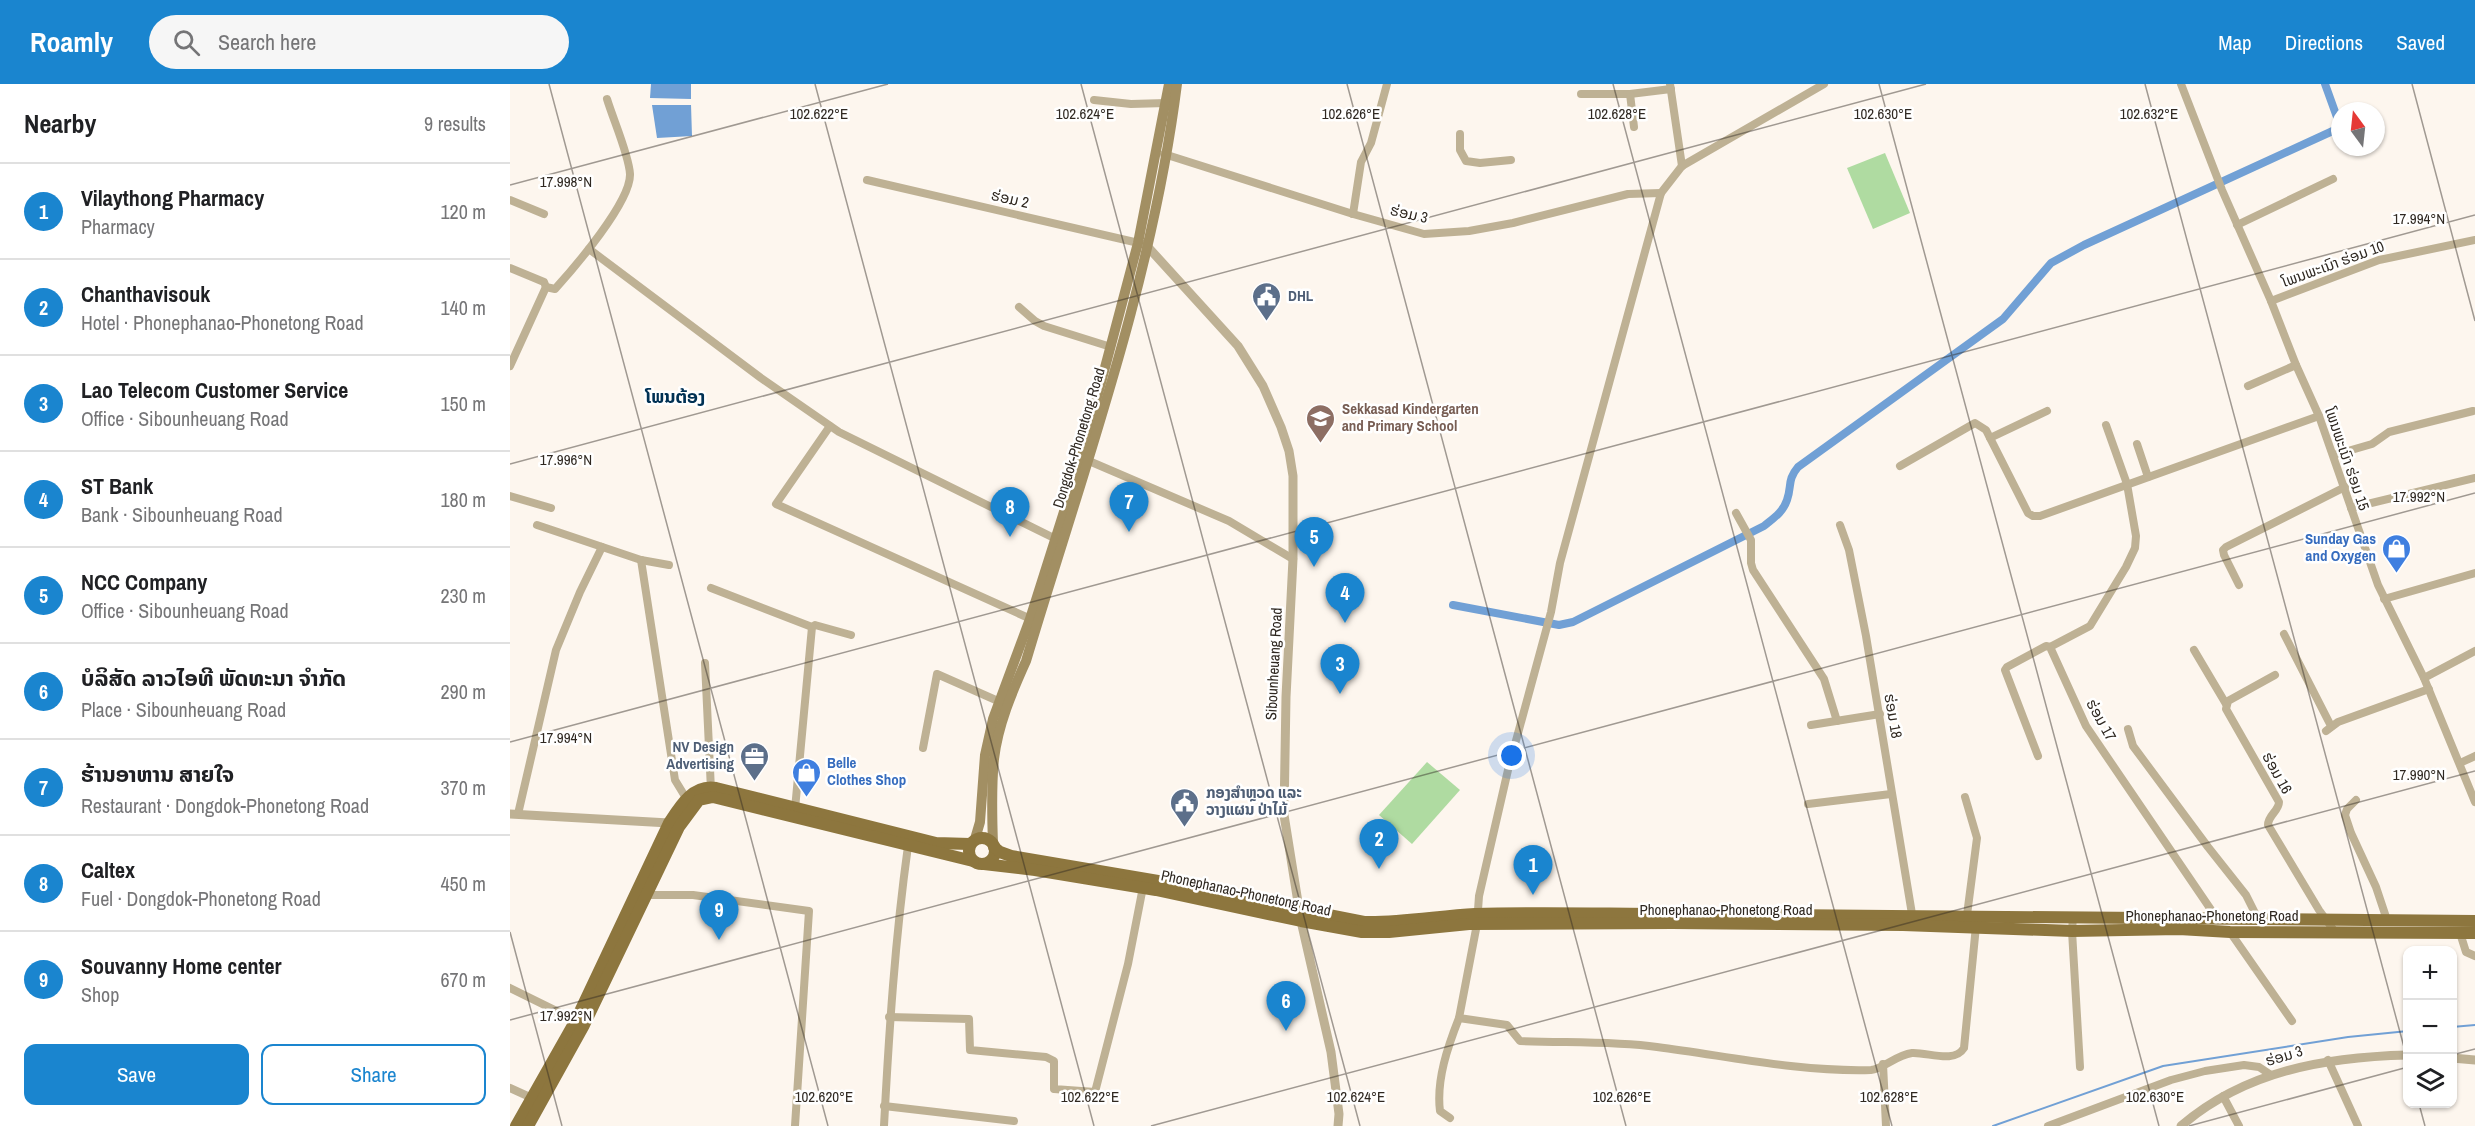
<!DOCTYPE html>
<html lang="en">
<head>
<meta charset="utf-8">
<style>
  :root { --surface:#fff; --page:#f6f6f6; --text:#202124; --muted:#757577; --line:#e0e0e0; --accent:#1a85cf }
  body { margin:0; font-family:"Archivo Narrow","Noto Sans Lao",sans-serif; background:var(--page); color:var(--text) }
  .controls { position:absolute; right:18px; bottom:18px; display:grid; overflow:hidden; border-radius:12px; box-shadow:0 2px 4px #0004 }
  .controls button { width:54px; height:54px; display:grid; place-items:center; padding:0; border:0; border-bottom:2px solid var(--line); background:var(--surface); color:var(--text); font:30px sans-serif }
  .compass { position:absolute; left:1821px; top:18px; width:54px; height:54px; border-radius:50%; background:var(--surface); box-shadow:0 2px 4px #0004; rotate:345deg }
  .you { position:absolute; left:1002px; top:672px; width:21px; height:21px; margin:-15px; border:4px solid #fff; border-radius:50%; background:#1a73e8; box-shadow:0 0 0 9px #1a73e833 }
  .badge { display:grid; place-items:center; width:39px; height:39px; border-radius:50%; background:var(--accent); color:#fff; font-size:20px; font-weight:700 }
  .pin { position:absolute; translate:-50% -50px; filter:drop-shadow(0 2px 3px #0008) }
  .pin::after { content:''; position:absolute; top:32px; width:21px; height:18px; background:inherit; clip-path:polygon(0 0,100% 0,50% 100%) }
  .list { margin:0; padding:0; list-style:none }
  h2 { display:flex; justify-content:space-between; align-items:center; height:78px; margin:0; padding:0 24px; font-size:26px }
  h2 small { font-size:20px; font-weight:400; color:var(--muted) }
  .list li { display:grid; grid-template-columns:39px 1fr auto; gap:18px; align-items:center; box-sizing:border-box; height:96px; padding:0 24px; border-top:2px solid var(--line) }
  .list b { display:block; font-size:22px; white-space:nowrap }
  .list p { margin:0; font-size:20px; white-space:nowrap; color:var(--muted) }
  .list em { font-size:20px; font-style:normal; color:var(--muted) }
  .actions { display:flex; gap:12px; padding:18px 24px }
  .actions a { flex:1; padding:14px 0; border:2px solid var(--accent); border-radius:12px; text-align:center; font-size:21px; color:var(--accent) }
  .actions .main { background:var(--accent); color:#fff }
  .icon { flex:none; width:33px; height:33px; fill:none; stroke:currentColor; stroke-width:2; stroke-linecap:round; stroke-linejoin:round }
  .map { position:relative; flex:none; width:1965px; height:1042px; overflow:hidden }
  header { display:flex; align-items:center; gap:36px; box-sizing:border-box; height:84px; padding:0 30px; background:var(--accent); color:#fff }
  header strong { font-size:28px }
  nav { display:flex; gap:33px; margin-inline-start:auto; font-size:21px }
  .search { width:420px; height:54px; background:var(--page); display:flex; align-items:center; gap:15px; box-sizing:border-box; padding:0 21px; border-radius:33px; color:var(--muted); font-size:22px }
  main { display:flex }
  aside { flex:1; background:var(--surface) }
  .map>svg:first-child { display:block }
</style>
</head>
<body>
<header>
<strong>Roamly</strong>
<div class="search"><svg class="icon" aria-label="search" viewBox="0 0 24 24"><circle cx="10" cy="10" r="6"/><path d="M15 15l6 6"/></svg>Search here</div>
<nav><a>Map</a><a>Directions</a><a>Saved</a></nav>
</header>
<main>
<aside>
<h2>Nearby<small>9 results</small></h2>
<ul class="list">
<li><span class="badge">1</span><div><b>Vilaythong Pharmacy</b><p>Pharmacy</p></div><em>120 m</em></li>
<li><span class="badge">2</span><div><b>Chanthavisouk</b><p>Hotel · Phonephanao-Phonetong Road</p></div><em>140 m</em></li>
<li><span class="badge">3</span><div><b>Lao Telecom Customer Service</b><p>Office · Sibounheuang Road</p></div><em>150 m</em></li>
<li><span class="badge">4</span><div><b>ST Bank</b><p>Bank · Sibounheuang Road</p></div><em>180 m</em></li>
<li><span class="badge">5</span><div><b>NCC Company</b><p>Office · Sibounheuang Road</p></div><em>230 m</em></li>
<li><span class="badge">6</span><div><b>ບໍລິສັດ ລາວໄອທີ ພັດທະນາ ຈຳກັດ</b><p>Place · Sibounheuang Road</p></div><em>290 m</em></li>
<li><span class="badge">7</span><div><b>ຮ້ານອາຫານ ສາຍໃຈ</b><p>Restaurant · Dongdok-Phonetong Road</p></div><em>370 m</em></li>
<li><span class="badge">8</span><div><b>Caltex</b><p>Fuel · Dongdok-Phonetong Road</p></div><em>450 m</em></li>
<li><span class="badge">9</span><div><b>Souvanny Home center</b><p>Shop</p></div><em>670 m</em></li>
</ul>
<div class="actions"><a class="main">Save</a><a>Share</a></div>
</aside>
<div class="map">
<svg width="1965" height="1042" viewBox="0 0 1965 1042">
  <rect width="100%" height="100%" fill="#fdf6ee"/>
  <!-- green -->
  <g fill="#afdba1">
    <path d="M1375,69L1400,129L1363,145L1337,84Z"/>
    <path d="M917,678L950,706L902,760L869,731Z"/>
  </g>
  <!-- water -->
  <g fill="#71a0d5">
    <path d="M141,0H181V15L140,14Z"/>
    <path d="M142,21H181L182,52L147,54Z"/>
  </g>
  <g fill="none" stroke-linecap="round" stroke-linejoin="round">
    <!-- stream -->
    <g stroke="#71a0d5" stroke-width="2">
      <path d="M1942,943L1965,941"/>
      <path d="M1483,1042L1653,982L1838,953L1898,947"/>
    </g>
    <!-- canal -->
    <path stroke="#71a0d5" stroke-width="8" d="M943,521L1049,541L1063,538L1254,442C1264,434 1273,428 1277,416C1282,402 1277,396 1288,383L1493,235L1541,179L1574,161L1827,45L1828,36L1815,0"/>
    <!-- minor -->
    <g stroke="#beb194" stroke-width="8">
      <path d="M1160,0L1172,82"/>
      <path d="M1314,0L1172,82L1151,109L1050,479L1041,528L998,686L969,812L967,840L949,934L997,941L1010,957C1056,959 1102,957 1147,963C1218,972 1288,988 1361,986C1373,985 1386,971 1402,969C1418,968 1444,980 1454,964L1466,842"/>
      <path d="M1671,0L1712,106L1761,217L1786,281L1809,332L1868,501L1914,594L1965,718"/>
      <path d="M1071,10H1120L1161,5"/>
      <path d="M1120,10L1124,43"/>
      <path d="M584,16L621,20L656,19"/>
      <path d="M950,50V66L956,77L970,79L1001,76"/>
      <path d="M654,70L843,130L914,150L959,147L1003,139L1118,110L1151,109"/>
      <path d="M357,96L633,160"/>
      <path d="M0,116L34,130"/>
      <path d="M843,130L851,78L861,59L877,0"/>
      <path d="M1727,141L1823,95"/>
      <path d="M79,165L251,294L329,348L550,457"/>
      <path d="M0,184L34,198L36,203L45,205C64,184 121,118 120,90C119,71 103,35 97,15"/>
      <path d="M1761,217L1869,176L1965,156"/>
      <path d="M509,223L525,237L534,242L601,263"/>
      <path d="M0,282L36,203"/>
      <path d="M1738,302L1786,281"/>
      <path d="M320,342L266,420L523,536"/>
      <path d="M1480,354L1537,327"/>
      <path d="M1627,360L1638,393"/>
      <path d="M1824,371L1862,360L1879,348L1963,327"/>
      <path d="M579,377L719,437L783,475"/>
      <path d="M1390,382L1465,339L1476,346L1518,429L1523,432H1530L1809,332"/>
      <path d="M0,412L41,424"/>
      <path d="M1841,424L1965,394"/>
      <path d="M1226,429L1241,456V479L1243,486L1314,595L1327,637"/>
      <path d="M27,441L131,476L159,481"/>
      <path d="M1330,441L1339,466L1356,552L1402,830"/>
      <path d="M131,476L165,696L176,714"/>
      <path d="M1729,501L1714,471L1713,466L1716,463L1835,403"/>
      <path d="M201,504L302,543L305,541L341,551"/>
      <path d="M1874,515L1965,489"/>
      <path d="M1774,550L1821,642"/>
      <path d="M1540,563L1580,542L1616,483L1625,464L1626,452L1617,400L1596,341"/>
      <path d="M1684,566L1716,620"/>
      <path d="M195,579L201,706"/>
      <path d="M1765,591L1718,617L1716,625L1769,718C1769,727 1758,731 1758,741L1809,826L1825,848"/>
      <path d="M1914,594L1965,567"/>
      <path d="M1301,641L1370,630"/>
      <path d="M1618,645L1623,662L1698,763L1736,811L1748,835"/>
      <path d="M1816,647L1828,638L1919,605"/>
      <path d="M413,664L427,590L488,617"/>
      <path d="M1528,672L1495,586L1497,583L1536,562L1540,563L1576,642L1708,836"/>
      <path d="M1950,679L1965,672"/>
      <path d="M1455,713L1467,754L1457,831"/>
      <path d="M1846,716L1837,725L1835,731L1841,749L1866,803L1877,836"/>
      <path d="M1298,720L1381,710"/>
      <path d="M285,725L302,543"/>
      <path d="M8,730L46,566L70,508L92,463"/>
      <path d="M135,811H183L299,827L285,1042"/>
      <path d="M1563,833L1562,847L1570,983"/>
      <path d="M1720,848L1782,937"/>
      <path d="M1950,849L1956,868L1965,872"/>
      <path d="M0,904L69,938"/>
      <path d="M379,933L459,935L460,966L536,973L544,977V1005L585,1008L618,880L633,803"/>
      <path d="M1818,976L1848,1042"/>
      <path d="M1373,980L1376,1042"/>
      <path d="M0,1004L22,1014"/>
      <path d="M1713,1012L1729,1042"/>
      <path d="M374,1022L504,1037"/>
      <path d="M940,1034L930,1027C926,996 938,962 949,934"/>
      <path d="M374,1042C379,948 385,855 398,762"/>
      <path d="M1538,1042L1661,996L1695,987L1734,981L1749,983L1761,991"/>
    </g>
    <!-- tertiary -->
    <g stroke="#beb194" stroke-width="9">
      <path d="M637,162L728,262L753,302L771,343L779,367L783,392V475L776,613L774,731L791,837L821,968L829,1030L828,1042"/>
      <path d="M0,730L159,739"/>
      <path d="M1942,974L1965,976"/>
      <path d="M1671,1042C1735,987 1815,973 1898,971"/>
    </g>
    <!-- secondary -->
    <g stroke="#a28f63" stroke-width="10">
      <path d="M465,755L470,738L475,671L483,635L520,535L571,374L628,159L659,0"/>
      <path d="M483,760C482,732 481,704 484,675C488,641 502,608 516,577C573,386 642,199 667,0"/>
    </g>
    <!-- primary -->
    <g stroke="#8d763e" stroke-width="12">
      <circle cx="472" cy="767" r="13"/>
      <path d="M484,763L490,768L501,772L648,797L854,838C891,839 928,832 965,830C1032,828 1099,830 1166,830C1433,830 1699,834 1965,837"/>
      <path d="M474,780L525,786L646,806L791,837L852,848H879L959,840L1162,839L1393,841L1562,847L1669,845L1720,848L1965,849"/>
      <path d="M6,1042L66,936L159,739C170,722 183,700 206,704L426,759L460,760"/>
      <path d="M18,1042L74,941L169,743L189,716L203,713L463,777"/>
    </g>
  </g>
  <!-- ticks -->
  <path fill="none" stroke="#2f2821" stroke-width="1.5" stroke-opacity="0.45" d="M39,0L318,1042M305,0L584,1042M571,0L850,1042M837,0L1116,1042M1103,0L1382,1042M1369,0L1649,1042M1635,0L1898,978M1902,0L1965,237M0,101L378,0M0,380L1416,0M0,658L1965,131M0,848L52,1042M0,936L1965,409M1942,971L1965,965M1909,1020L1915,1042M641,1042L1965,687M1679,1042L1898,983"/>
  <!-- icons -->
  <defs>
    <symbol id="civic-pin" viewBox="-11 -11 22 30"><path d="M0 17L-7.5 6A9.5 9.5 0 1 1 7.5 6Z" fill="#5c6f8a" stroke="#fff"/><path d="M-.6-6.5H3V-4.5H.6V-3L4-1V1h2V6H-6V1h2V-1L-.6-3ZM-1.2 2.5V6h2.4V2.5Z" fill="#fff"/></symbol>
    <symbol id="school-pin" viewBox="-11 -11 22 30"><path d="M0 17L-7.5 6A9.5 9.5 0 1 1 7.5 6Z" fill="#8d6e63" stroke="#fff"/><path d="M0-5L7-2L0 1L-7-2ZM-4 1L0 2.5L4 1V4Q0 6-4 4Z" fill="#fff"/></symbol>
    <symbol id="shop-pin" viewBox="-11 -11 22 30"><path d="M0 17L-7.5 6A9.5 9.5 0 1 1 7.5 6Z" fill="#3f7fe0" stroke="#fff"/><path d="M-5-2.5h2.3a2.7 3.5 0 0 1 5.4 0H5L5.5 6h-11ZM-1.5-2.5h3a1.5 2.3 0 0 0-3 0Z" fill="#fff"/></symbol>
    <symbol id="office-pin" viewBox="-11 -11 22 30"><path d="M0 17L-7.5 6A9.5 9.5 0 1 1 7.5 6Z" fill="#5c6f8a" stroke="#fff"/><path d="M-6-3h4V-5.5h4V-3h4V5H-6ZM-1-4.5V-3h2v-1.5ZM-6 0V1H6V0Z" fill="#fff"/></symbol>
  </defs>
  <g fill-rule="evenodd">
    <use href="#civic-pin" x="740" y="196" width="33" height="45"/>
    <use href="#school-pin" x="794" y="318" width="33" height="45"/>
    <use href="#shop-pin" x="1870" y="448" width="33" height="45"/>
    <use href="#office-pin" x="228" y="656" width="33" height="45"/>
    <use href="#shop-pin" x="280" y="672" width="33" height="45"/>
    <use href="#civic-pin" x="658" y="702" width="33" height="45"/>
  </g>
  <g text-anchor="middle" stroke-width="5" stroke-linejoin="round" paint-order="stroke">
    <!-- street labels -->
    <g font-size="15" fill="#2f2821" stroke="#fff">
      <text transform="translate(500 115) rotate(13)" y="5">ຮ່ອມ 2</text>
      <text transform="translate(899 130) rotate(13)" y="5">ຮ່ອມ 3</text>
      <text transform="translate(1823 180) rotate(-20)" y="5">ໂພນພະເນົາ ຮ່ອມ 10</text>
      <text transform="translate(569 354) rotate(-73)" y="5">Dongdok-Phonetong Road</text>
      <text transform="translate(1837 375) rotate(71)" y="5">ໂພນພະເນົາ ຮ່ອມ 15</text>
      <text transform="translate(764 580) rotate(-87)" y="5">Sibounheuang Road</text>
      <text transform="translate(1383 632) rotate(80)" y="5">ຮ່ອມ 18</text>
      <text transform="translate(1591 636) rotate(61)" y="5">ຮ່ອມ 17</text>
      <text transform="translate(1767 689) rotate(61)" y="5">ຮ່ອມ 16</text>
      <text transform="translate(736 809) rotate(12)" y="5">Phonephanao-Phonetong Road</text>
      <text x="1216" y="831">Phonephanao-Phonetong Road</text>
      <text x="1702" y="837">Phonephanao-Phonetong Road</text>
      <text transform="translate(1774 972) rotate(-17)" y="5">ຮ່ອມ 3</text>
    </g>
    <!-- service labels -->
    <g font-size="15" font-weight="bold" fill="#4e5e75" stroke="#fff" text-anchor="start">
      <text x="778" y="217">DHL</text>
      <text x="224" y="668" text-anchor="end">NV Design<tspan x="224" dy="17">Advertising</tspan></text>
      <text x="696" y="714">ກອງສໍາຫຼວດ ແລະ<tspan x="696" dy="17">ວາງແຜນ ປ່າໄມ້</tspan></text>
    </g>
    <!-- education labels -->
    <g font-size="15" font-weight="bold" fill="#785e54" stroke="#fff" text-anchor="start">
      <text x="832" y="330">Sekkasad Kindergarten<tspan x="832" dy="17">and Primary School</tspan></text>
    </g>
    <!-- shop labels -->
    <g font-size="15" font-weight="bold" fill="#366cbe" stroke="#fff" text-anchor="end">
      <text x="1866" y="460">Sunday Gas<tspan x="1866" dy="17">and Oxygen</tspan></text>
      <text x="317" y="684" text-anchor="start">Belle<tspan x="317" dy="17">Clothes Shop</tspan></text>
    </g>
    <!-- quarter labels -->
    <g font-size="18" font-weight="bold" fill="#003154" stroke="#fff">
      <text x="165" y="319">ໂພນຕ້ອງ</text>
    </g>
  </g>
  <g font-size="15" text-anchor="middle" fill="#2f2821" stroke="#fff" stroke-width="5" stroke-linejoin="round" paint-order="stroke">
    <text x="309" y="35">102.622°E</text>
    <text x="575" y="35">102.624°E</text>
    <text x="841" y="35">102.626°E</text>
    <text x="1107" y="35">102.628°E</text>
    <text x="1373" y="35">102.630°E</text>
    <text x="1639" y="35">102.632°E</text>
    <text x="56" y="103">17.998°N</text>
    <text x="1909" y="140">17.994°N</text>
    <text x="56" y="381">17.996°N</text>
    <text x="1909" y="418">17.992°N</text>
    <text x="56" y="659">17.994°N</text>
    <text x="1909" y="696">17.990°N</text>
    <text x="56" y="937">17.992°N</text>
    <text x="314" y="1018">102.620°E</text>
    <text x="580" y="1018">102.622°E</text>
    <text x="846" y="1018">102.624°E</text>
    <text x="1112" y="1018">102.626°E</text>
    <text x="1379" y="1018">102.628°E</text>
    <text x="1645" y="1018">102.630°E</text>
  </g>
</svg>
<div class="controls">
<button>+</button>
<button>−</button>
<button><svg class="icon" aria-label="layers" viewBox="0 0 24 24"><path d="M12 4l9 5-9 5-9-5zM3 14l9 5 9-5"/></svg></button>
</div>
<svg class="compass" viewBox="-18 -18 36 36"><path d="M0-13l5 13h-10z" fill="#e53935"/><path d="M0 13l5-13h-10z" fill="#757577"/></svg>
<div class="you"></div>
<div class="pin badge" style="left:1023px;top:811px">1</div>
<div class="pin badge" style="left:869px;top:785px">2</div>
<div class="pin badge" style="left:830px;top:610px">3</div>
<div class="pin badge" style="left:835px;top:539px">4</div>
<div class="pin badge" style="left:804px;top:483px">5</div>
<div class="pin badge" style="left:776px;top:947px">6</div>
<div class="pin badge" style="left:619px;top:448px">7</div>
<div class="pin badge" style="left:500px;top:453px">8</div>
<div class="pin badge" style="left:209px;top:856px">9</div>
</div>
</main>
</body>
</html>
